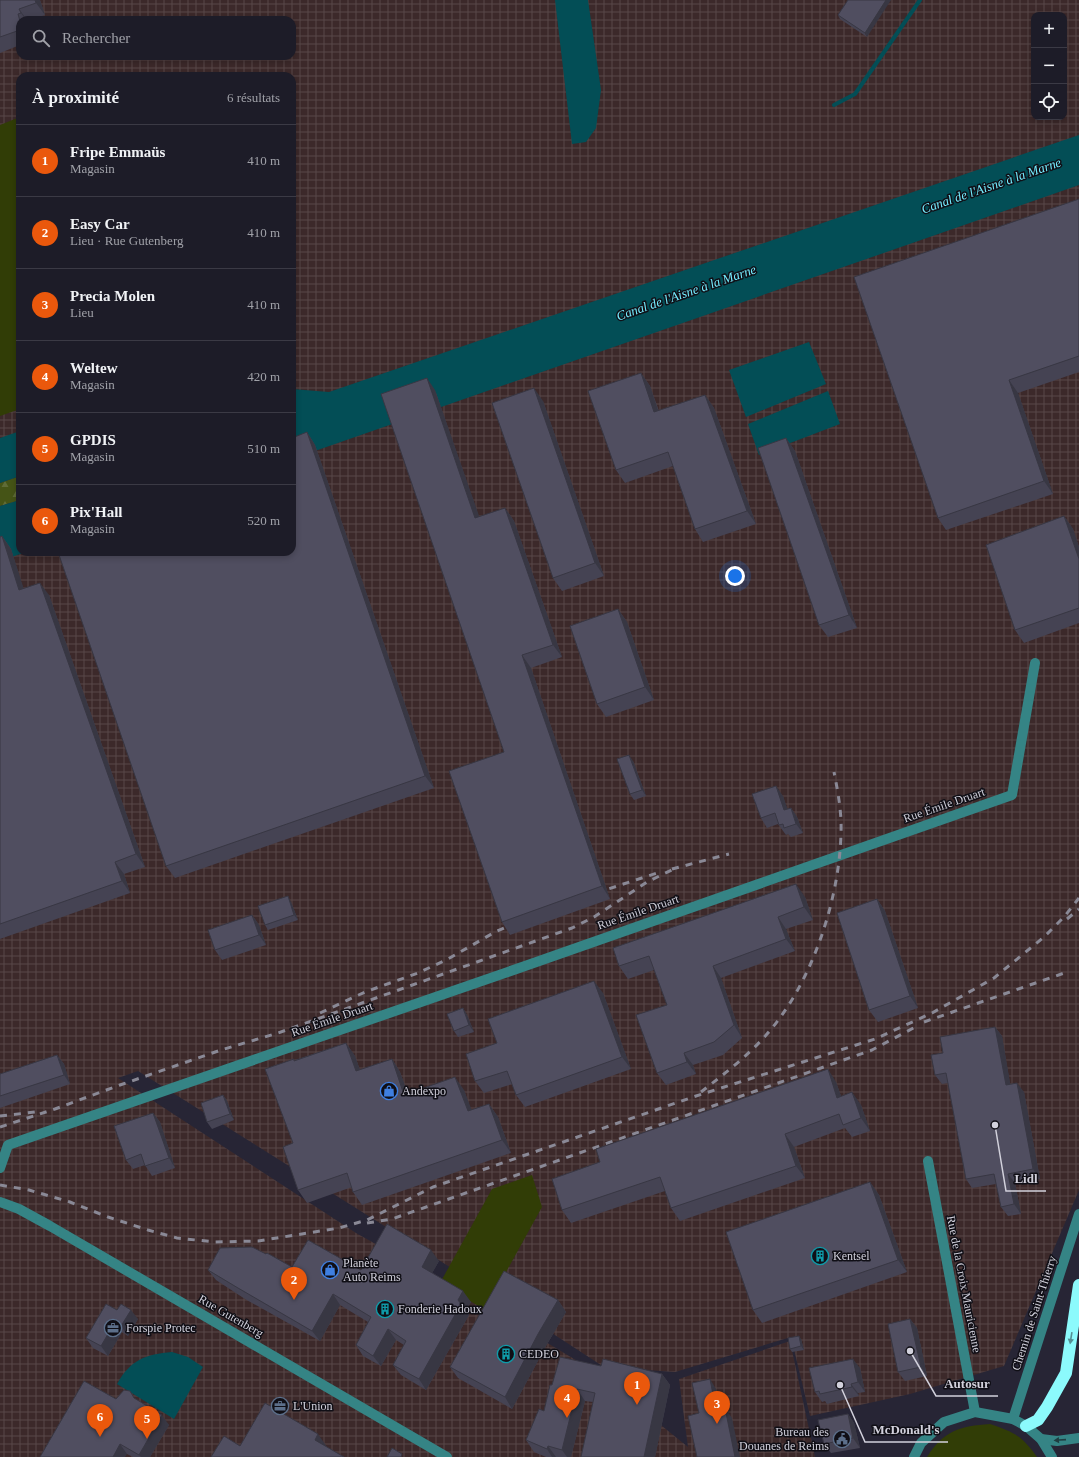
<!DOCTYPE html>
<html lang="fr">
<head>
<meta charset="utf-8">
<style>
  :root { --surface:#1d1c28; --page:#252530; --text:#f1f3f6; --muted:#a0a1a8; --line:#3b3a45; --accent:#ea580c }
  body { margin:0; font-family:"Times New Roman",serif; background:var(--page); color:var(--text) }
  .controls { position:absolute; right:12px; top:12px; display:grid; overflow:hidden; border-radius:8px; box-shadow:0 2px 6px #0003 }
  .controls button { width:36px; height:36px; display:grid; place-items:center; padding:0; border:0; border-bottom:1px solid var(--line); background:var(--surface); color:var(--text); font:20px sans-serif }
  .you { position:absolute; left:735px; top:576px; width:14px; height:14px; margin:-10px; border:3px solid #fff; border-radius:50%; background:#1a73e8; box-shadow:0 0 0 6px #1a73e833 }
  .badge { display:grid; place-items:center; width:26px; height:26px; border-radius:50%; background:var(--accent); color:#fff; font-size:13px; font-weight:700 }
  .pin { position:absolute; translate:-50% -33px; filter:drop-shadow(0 1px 2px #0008) }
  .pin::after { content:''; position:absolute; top:21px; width:14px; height:12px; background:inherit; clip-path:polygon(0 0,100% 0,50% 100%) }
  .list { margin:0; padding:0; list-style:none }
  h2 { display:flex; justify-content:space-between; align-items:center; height:52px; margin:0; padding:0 16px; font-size:17px }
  h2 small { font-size:13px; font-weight:400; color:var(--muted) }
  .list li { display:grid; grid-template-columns:26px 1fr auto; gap:12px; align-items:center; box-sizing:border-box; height:72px; padding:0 16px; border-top:1px solid var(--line) }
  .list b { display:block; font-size:15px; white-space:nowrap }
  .list p { margin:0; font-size:13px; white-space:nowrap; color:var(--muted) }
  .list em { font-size:13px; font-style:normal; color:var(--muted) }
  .icon { flex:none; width:22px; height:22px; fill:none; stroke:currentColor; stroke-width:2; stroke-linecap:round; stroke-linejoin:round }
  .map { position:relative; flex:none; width:1079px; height:1457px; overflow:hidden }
  .search { position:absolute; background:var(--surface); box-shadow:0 2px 6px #0003; left:16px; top:16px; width:280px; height:44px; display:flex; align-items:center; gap:10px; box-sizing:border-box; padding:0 14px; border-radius:12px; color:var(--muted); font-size:15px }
  .panel { position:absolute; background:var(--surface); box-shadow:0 2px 6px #0003; left:16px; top:72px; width:280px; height:484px; border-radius:12px }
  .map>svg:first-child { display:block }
</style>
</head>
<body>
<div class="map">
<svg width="1079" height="1457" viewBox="0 0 1079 1457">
  <defs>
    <pattern id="industrial-grid" width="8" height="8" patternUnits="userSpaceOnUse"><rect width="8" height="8" fill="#3c292a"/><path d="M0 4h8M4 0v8" fill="none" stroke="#574748"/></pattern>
    <pattern id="forest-firs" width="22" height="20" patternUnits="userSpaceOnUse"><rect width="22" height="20" fill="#455416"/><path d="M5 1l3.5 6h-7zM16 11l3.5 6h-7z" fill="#5f6c37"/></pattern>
  </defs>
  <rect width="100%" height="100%" fill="#272535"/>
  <!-- industrial -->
  <path fill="url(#industrial-grid)" fill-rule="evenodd" d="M0,0H1079V1190L1004,1366L910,1394L810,1416L791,1337L675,1372L604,1367L472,1281L138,1071L118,1078L356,1233L476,1300L594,1371L688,1447L679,1379L790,1341L815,1457H0ZM1034,15H1064V117H1034ZM20,20H292V56H20ZM20,76H292V552H20Z"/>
  <!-- grass -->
  <g fill="#313d06">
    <path d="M20,117V409L0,416V125Z"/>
    <path d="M532,1175L542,1207L485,1310L440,1283L492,1189Z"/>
    <path d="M990,1424C1014,1432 1022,1436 1037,1457H927C943,1431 960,1426 990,1424Z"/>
  </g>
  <!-- forest -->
  <path fill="url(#forest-firs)" d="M20,476V500L0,506V483Z"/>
  <!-- water -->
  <g fill="#034e56">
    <path d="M555,0H588L601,90L596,128L586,142L572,144Z"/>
    <path d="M1079,135V185L292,459V389L329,392Z"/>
    <path d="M809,342L826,384L746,417L729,370Z"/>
    <path d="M828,391L840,424L759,455L748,424Z"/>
    <path d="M20,431V476L0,483V438Z"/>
    <path d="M20,500V552H26L0,561V506Z"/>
    <path d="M172,1352L188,1357L203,1367L174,1419L117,1384C130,1360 146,1354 172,1352Z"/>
  </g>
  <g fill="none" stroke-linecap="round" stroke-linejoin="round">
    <!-- stream -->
    <path stroke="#034e56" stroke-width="4" d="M834,105L855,94L920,0"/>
    <!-- minor -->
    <g stroke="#358485" stroke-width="10">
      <path d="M928,1161L975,1412"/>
      <path d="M0,1168L8,1145L525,966L1012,795L1035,663"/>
      <path d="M0,1202L19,1209L50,1226L447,1457"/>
      <path d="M1013,1419L1079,1214"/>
      <path d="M1041,1439L1057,1441L1079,1438"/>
      <path d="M914,1457L921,1443L944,1422L975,1412L1013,1419L1026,1426L1041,1439L1052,1457"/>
    </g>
    <!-- highway -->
    <path stroke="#8cfafc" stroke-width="12" d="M1026,1426L1038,1420L1047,1407L1066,1373L1079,1285"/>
    <!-- rail -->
    <g stroke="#8a8996" stroke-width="3" stroke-dasharray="7 7" stroke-linecap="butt">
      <path d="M672,869L729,854"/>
      <path d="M596,893L657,873"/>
      <path d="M1067,919L1079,909"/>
      <path d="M320,1013L365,992L418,973L448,959L495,932L515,923"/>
      <path d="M924,1022L1067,972"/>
      <path d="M701,1092C724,1074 748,1056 767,1034C814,981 843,890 841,820C840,803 837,787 834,772"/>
      <path d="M0,1116L35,1112"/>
      <path d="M0,1127L55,1109L120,1085L221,1050L278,1033L572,928L594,917L647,882L678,867"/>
      <path d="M0,1185L29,1190L70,1202L108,1217L148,1230L177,1238L215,1242L258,1241L339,1228L367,1220L433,1187L696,1096L875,1039L932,1013L994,978L1044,937L1064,917L1079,898"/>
      <path d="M367,1223L392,1219L872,1050L919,1025"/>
    </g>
  </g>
  <!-- wall -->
  <g fill="#454353">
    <path d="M0,0H40L45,15L32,20H20V45L0,53Z"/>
    <path d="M848,0L867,37L840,19L838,15Z"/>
    <path d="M1079,199V372L1018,393L1053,494L946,530L938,518Z"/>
    <path d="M641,373L650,386L659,411L705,395L714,408L756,524L703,542L695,529L673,466L625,483L616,470Z"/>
    <path d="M435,390L479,517L505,508L514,521L562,657L531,668L610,899L510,935L502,922L504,752Z"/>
    <path d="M543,401L604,576L562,591L553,578Z"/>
    <path d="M307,432L315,445L434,788L175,878L166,866Z"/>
    <path d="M786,438L795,451L857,628L828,637L819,625Z"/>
    <path d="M1064,516L1073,529L1079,547V623L1024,643L1015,630Z"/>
    <path d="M2,536L11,549L23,588L49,595L145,867L124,874L130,893L0,939V537Z"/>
    <path d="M618,609L627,622L654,700L606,717L597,704Z"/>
    <path d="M633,761L646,796L634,800L630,794Z"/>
    <path d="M783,796L787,809L791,808L797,817L803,833L791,837L788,834L786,835L778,824L767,828L761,818Z"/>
    <path d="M805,897L813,920L786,929L795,951L721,978L742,1038L723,1055L693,1065L696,1074L666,1085L657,1073L667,1005L654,970L628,979L619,966Z"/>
    <path d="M877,899L885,911L918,1008L878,1022L869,1010Z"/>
    <path d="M291,902L298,920L268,930L265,925Z"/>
    <path d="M252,915L259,925L266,945L222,960L215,950Z"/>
    <path d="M603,993L631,1069L525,1107L516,1095L512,1084L484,1093L475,1081L497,1043Z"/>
    <path d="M463,1008L467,1015L474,1032L458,1037L454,1031Z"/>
    <path d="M995,1027L1002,1036L1010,1084L1024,1092L1040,1179L1015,1183L1021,1214L1008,1216L1001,1207L996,1184L972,1188L966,1179L948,1083L942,1084L935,1075L943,1053Z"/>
    <path d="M346,1043L355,1056L360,1070L392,1059L400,1072L408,1094L464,1090L471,1110L489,1104L498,1117L511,1153L362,1205L353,1192L352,1187L307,1203L298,1190L295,1060Z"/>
    <path d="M57,1055L64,1064L70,1084L0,1108V1074Z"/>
    <path d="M836,1082L841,1096L861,1105L870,1131L852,1137L845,1128L794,1147L805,1178L680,1221L671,1208L665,1191L571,1223L562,1210Z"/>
    <path d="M223,1095L227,1101L234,1120L212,1129L207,1122Z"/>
    <path d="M153,1113L160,1122L175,1168L152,1176L145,1165L133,1169L126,1160Z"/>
    <path d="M870,1182L879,1195L907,1272L762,1323L753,1310Z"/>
    <path d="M266,1254L292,1267L361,1270L439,1261L432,1273L471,1302L466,1310L469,1315L426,1390L401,1375L393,1365L404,1345L396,1340L381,1366L363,1356L356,1345L368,1322L340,1305L320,1341L245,1299L216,1280L208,1270Z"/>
    <path d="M558,1300L566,1312L546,1346L512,1409L458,1378L450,1367Z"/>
    <path d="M117,1310L138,1319L128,1336L122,1332L108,1356L93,1348L86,1338Z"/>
    <path d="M910,1319L917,1328L927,1376L905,1381L898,1372Z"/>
    <path d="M801,1339L804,1350L792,1352L790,1349Z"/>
    <path d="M601,1366L662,1374L670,1385L655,1457H581L593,1402L585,1401L571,1457H546L534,1452L526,1440L544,1411L552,1385Z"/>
    <path d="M860,1368L865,1392L858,1393L859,1396L827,1404L825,1401L822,1402L815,1392Z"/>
    <path d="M116,1399L137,1400L169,1425L150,1457H133L127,1454L40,1457Z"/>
    <path d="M848,1414L854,1423L860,1448L831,1453L824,1444Z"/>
  </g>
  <!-- shaded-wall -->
  <g fill="#383743">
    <path d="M35,0H40L45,15L36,3Z"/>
    <path d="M886,0H891L867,37L865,33Z"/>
    <path d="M19,9L27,20H26L21,13Z"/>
    <path d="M641,373L650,386L663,425L654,412Z"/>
    <path d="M427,378L435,390L484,530L475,518Z"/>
    <path d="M1009,380L1018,393L1053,494L1044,481Z"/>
    <path d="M534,388L543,401L604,576L595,563Z"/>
    <path d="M705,395L714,408L756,524L747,511Z"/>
    <path d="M307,432L315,445L434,788L425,776Z"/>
    <path d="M786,438L795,451L857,628L849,615Z"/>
    <path d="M505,508L514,521L562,657L553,645Z"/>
    <path d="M1064,516L1073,529L1079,547V559Z"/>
    <path d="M2,536L11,549L28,602L19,590Z"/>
    <path d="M40,583L49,595L145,867L136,854Z"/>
    <path d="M618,609L627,622L654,700L645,687Z"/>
    <path d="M522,655L531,668L610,899L602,886Z"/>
    <path d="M629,755L633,761L646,796L642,790Z"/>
    <path d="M776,786L783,796L791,819L784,810Z"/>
    <path d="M791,808L797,817L803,833L796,824Z"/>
    <path d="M115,862L124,874L130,893L122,881Z"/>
    <path d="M796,884L805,897L813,920L804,907Z"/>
    <path d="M288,896L291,902L298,920L294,915Z"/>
    <path d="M877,899L885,911L918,1008L910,996Z"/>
    <path d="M252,915L259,925L266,945L259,935Z"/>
    <path d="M778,917L786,929L795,951L786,939Z"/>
    <path d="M713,966L721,978L742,1038L734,1025Z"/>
    <path d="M594,981L603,993L631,1069L622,1057Z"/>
    <path d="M463,1008L467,1015L474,1032L469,1025Z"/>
    <path d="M995,1027L1002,1036L1012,1094L1006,1085Z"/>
    <path d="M346,1043L355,1056L365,1084L356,1071Z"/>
    <path d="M684,1053L693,1065L696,1074L687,1062Z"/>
    <path d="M57,1055L64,1064L70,1084L64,1075Z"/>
    <path d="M392,1059L400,1072L413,1108L404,1095Z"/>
    <path d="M828,1069L836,1082L846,1110L837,1098Z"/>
    <path d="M455,1077L464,1090L477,1124L468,1111Z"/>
    <path d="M1017,1083L1024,1092L1040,1179L1033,1169Z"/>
    <path d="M852,1092L861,1105L870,1131L861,1118Z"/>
    <path d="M223,1095L227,1101L234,1120L230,1114Z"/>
    <path d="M489,1104L498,1117L511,1153L502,1140Z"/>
    <path d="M153,1113L160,1122L175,1168L169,1158Z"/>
    <path d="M785,1134L794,1147L805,1178L796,1166Z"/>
    <path d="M1008,1174L1015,1183L1021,1214L1014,1204Z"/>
    <path d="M870,1182L879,1195L907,1272L898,1260Z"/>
    <path d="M431,1250L439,1261L430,1277L422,1267Z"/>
    <path d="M463,1291L471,1302L466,1310L469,1315L426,1390L419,1379L458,1300Z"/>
    <path d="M333,1294L340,1305L320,1341L312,1331Z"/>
    <path d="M558,1300L566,1312L546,1346L512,1409L505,1397L538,1334Z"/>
    <path d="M131,1310L138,1319L128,1336L121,1326Z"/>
    <path d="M910,1319L917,1328L927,1376L921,1367Z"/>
    <path d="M115,1322L122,1332L108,1356L101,1346Z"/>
    <path d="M388,1329L396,1340L381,1366L373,1356Z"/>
    <path d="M799,1336L801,1339L804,1350L801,1346Z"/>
    <path d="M853,1359L860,1368L865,1392L858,1382Z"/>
    <path d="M662,1374L670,1385L655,1457H644Z"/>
    <path d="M710,1379L716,1389L723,1419L716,1410Z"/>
    <path d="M851,1384L858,1393L859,1396L852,1387Z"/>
    <path d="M577,1389L585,1401L571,1457H567L562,1450Z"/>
    <path d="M725,1408L732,1418L740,1457H735Z"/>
    <path d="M848,1414L854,1423L860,1448L853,1438Z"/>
    <path d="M162,1415L169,1425L150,1457H141L139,1455Z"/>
    <path d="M318,1434L327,1447L315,1440Z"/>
    <path d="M120,1444L127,1454L125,1457H113Z"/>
    <path d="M548,1446L556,1457H552L547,1449Z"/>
  </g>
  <!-- building -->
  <g fill="#504e60" stroke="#383743">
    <path d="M0,0H35L36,3L19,9L21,13L18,14L20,21V30L0,37Z"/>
    <path d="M848,0H886L865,33L838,15Z"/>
    <path d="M1079,199V356L1009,380L1044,481L938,518L854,277Z"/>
    <path d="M641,373L654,412L705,395L747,511L695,529L668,452L616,470L588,391Z"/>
    <path d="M427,378L475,518L505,508L553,645L522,655L602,886L502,922L449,771L504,752L381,394Z"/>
    <path d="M534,388L595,563L553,578L492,403Z"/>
    <path d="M307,432L425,776L166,866L58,552H292V438Z"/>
    <path d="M786,438L849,615L819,625L758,448Z"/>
    <path d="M1064,516L1079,559V608L1015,630L986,545Z"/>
    <path d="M2,536L19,590L40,583L136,854L115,862L122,881L0,924V537Z"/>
    <path d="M618,609L645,687L597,704L570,626Z"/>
    <path d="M629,755L642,790L630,794L617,759Z"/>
    <path d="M776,786L784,810L791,808L796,824L784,828L783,824L779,825L775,813L761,818L752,794Z"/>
    <path d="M796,884L804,907L778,917L786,939L713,966L734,1025L714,1042L684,1053L687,1062L657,1073L636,1015L667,1005L649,956L619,966L613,948Z"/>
    <path d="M288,896L294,915L265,925L258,906Z"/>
    <path d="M877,899L910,996L869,1010L837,913Z"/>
    <path d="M252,915L259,935L215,950L208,930Z"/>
    <path d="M594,981L622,1057L516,1095L507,1071L475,1081L466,1054L497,1043L488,1019Z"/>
    <path d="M463,1008L469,1025L454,1031L447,1014Z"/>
    <path d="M995,1027L1006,1085L1017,1083L1033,1169L1008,1174L1014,1204L1001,1207L994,1174L966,1179L946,1073L935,1075L931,1055L943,1053L940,1037Z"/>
    <path d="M346,1043L356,1071L392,1059L404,1095L455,1077L468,1111L489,1104L502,1140L353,1192L347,1173L298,1190L283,1147L293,1143L265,1069L294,1059V1061Z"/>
    <path d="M57,1055L64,1075L0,1096V1074Z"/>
    <path d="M828,1069L837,1098L852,1092L861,1118L843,1125L839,1114L785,1134L796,1166L671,1208L660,1177L562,1210L552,1179L600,1162L596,1149Z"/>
    <path d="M223,1095L230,1114L207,1122L201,1103Z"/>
    <path d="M153,1113L169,1158L145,1166L141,1154L126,1160L114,1126Z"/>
    <path d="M870,1182L898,1260L753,1310L726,1232Z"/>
    <path d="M387,1224L431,1250L422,1267L463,1291L458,1300L461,1304L419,1379L393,1365L406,1341L388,1329L373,1356L356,1345L371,1317L333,1294L312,1331L238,1288L208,1270L220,1248L252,1247L266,1254L267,1253L292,1267L308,1240L361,1270Z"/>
    <path d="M504,1271L558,1300L538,1334L505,1397L450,1367Z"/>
    <path d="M106,1304L117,1310L121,1304L131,1310L121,1326L115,1322L101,1346L86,1338Z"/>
    <path d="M910,1319L921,1367L898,1372L888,1324Z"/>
    <path d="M799,1336L801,1346L790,1349L788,1338Z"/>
    <path d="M560,1357L601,1366L603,1359L662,1374L644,1457H581L595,1393L577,1389L562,1450L548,1446L547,1449L526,1440L539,1409L544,1411L550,1385H552Z"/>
    <path d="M853,1359L858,1382L851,1384L852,1387L820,1394L819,1391L815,1392L809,1368Z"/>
    <path d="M710,1379L716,1410L725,1408L735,1457H697L688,1416L699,1413L692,1383Z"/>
    <path d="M84,1381L116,1399L124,1390L130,1391L134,1398L162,1415L139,1455L120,1444L113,1457H40Z"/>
    <path d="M265,1403L318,1434L315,1440L344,1457H211L224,1436L240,1446Z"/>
    <path d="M848,1414L853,1438L824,1444L818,1420Z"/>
    <path d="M392,1448L402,1454L401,1457H387Z"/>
  </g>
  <!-- one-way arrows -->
  <defs><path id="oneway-solid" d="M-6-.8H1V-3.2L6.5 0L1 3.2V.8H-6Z"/></defs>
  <use fill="#549094" href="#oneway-solid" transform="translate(1071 1338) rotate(99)"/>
  <use fill="#1f3e42" href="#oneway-solid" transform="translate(1060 1440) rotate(176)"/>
  <!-- icons -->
  <defs>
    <symbol id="shop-ring" viewBox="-11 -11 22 22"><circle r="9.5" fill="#100f16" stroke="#3f7fe0" stroke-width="1.5"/><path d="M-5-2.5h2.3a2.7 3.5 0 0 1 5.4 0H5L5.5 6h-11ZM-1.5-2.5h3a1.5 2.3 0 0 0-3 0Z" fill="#3f7fe0"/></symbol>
    <symbol id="building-ring" viewBox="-11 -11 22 22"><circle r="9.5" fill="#100f16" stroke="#0f9aa8" stroke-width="1.5"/><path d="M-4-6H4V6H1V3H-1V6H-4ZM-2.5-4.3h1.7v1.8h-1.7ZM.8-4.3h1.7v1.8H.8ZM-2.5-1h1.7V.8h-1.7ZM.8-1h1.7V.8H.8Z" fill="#0f9aa8"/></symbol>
    <symbol id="office-ring" viewBox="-11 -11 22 22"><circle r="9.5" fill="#100f16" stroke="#5c6f8a" stroke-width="1.5"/><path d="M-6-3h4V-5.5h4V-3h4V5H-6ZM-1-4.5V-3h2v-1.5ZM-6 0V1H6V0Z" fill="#5c6f8a"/></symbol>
    <symbol id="civic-ring" viewBox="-11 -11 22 22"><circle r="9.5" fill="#100f16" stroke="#5c6f8a" stroke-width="1.5"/><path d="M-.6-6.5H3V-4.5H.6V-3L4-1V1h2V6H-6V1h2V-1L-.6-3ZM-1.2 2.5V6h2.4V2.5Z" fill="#5c6f8a"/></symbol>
  </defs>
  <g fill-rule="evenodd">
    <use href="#shop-ring" x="379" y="1081" width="20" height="20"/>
    <use href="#building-ring" x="810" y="1246" width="20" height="20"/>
    <use href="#shop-ring" x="320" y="1260" width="20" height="20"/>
    <use href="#building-ring" x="375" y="1299" width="20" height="20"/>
    <use href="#office-ring" x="103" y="1318" width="20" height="20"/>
    <use href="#building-ring" x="496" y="1344" width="20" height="20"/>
    <use href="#office-ring" x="270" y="1396" width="20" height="20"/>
    <use href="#civic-ring" x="832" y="1429" width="20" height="20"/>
  </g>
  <g text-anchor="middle" stroke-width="3" stroke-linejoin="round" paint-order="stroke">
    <!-- street labels -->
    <g font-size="12" fill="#d2d1dc" stroke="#100f16">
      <text transform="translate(944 805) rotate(-19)" y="4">Rue Émile Druart</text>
      <text transform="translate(638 912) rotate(-19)" y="4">Rue Émile Druart</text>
      <text transform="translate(332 1019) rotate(-19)" y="4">Rue Émile Druart</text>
      <text transform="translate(964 1284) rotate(79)" y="4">Rue de la Croix Mauricienne</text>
      <text transform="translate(1034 1313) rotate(-72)" y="4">Chemin de Saint-Thierry</text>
      <text transform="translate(231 1316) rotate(30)" y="4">Rue Gutenberg</text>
    </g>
    <!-- poi labels -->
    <g font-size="12" fill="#d2d1dc" stroke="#100f16" text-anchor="start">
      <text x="402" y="1095">Andexpo</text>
      <text x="833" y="1260">Kentsel</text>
      <text x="343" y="1267">Planète<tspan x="343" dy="14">Auto Reims</tspan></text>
      <text x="398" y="1313">Fonderie Hadoux</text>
      <text x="126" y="1332">Forspie Protec</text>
      <text x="519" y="1358">CEDEO</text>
      <text x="293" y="1410">L'Union</text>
      <text x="829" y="1436" text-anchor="end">Bureau des<tspan x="829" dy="14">Douanes de Reims</tspan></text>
    </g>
    <!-- water labels -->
    <g font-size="13" font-style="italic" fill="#74edff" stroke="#100f16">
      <text transform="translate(991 185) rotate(-19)" y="5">Canal de l'Aisne à la Marne</text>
      <text transform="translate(686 292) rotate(-19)" y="5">Canal de l'Aisne à la Marne</text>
    </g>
  </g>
  <!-- callouts -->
  <path fill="none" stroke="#d2d1dc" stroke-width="1.5" d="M995 1125L1006 1191H1046M910 1351L936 1396H998M840 1385L865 1442H948"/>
  <g fill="#d2d1dc" stroke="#100f16" stroke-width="1.5">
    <circle cx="995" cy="1125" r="4"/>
    <circle cx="910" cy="1351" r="4"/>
    <circle cx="840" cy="1385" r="4"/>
  </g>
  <g font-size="13" text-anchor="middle" font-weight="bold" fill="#d2d1dc" stroke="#100f16" stroke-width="3" stroke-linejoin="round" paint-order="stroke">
    <text x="1026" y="1183">Lidl</text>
    <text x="967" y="1388">Autosur</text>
    <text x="906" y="1434">McDonald's</text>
  </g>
</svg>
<div class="controls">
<button>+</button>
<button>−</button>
<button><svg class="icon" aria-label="locate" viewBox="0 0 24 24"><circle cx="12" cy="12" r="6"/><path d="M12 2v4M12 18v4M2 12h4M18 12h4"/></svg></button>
</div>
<div class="you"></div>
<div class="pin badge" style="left:637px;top:1405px">1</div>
<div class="pin badge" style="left:294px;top:1300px">2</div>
<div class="pin badge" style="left:717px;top:1424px">3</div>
<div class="pin badge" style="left:567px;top:1418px">4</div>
<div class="pin badge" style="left:147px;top:1439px">5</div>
<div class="pin badge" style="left:100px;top:1437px">6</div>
<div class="search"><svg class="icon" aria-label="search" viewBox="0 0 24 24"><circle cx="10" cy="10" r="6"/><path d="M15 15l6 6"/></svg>Rechercher</div>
<section class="panel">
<h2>À proximité<small>6 résultats</small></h2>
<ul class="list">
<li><span class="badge">1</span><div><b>Fripe Emmaüs</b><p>Magasin</p></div><em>410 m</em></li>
<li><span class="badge">2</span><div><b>Easy Car</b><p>Lieu · Rue Gutenberg</p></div><em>410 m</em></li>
<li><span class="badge">3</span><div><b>Precia Molen</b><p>Lieu</p></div><em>410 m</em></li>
<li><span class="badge">4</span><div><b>Weltew</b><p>Magasin</p></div><em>420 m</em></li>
<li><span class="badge">5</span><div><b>GPDIS</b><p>Magasin</p></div><em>510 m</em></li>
<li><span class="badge">6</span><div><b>Pix'Hall</b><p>Magasin</p></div><em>520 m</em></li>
</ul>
</section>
</div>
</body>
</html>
